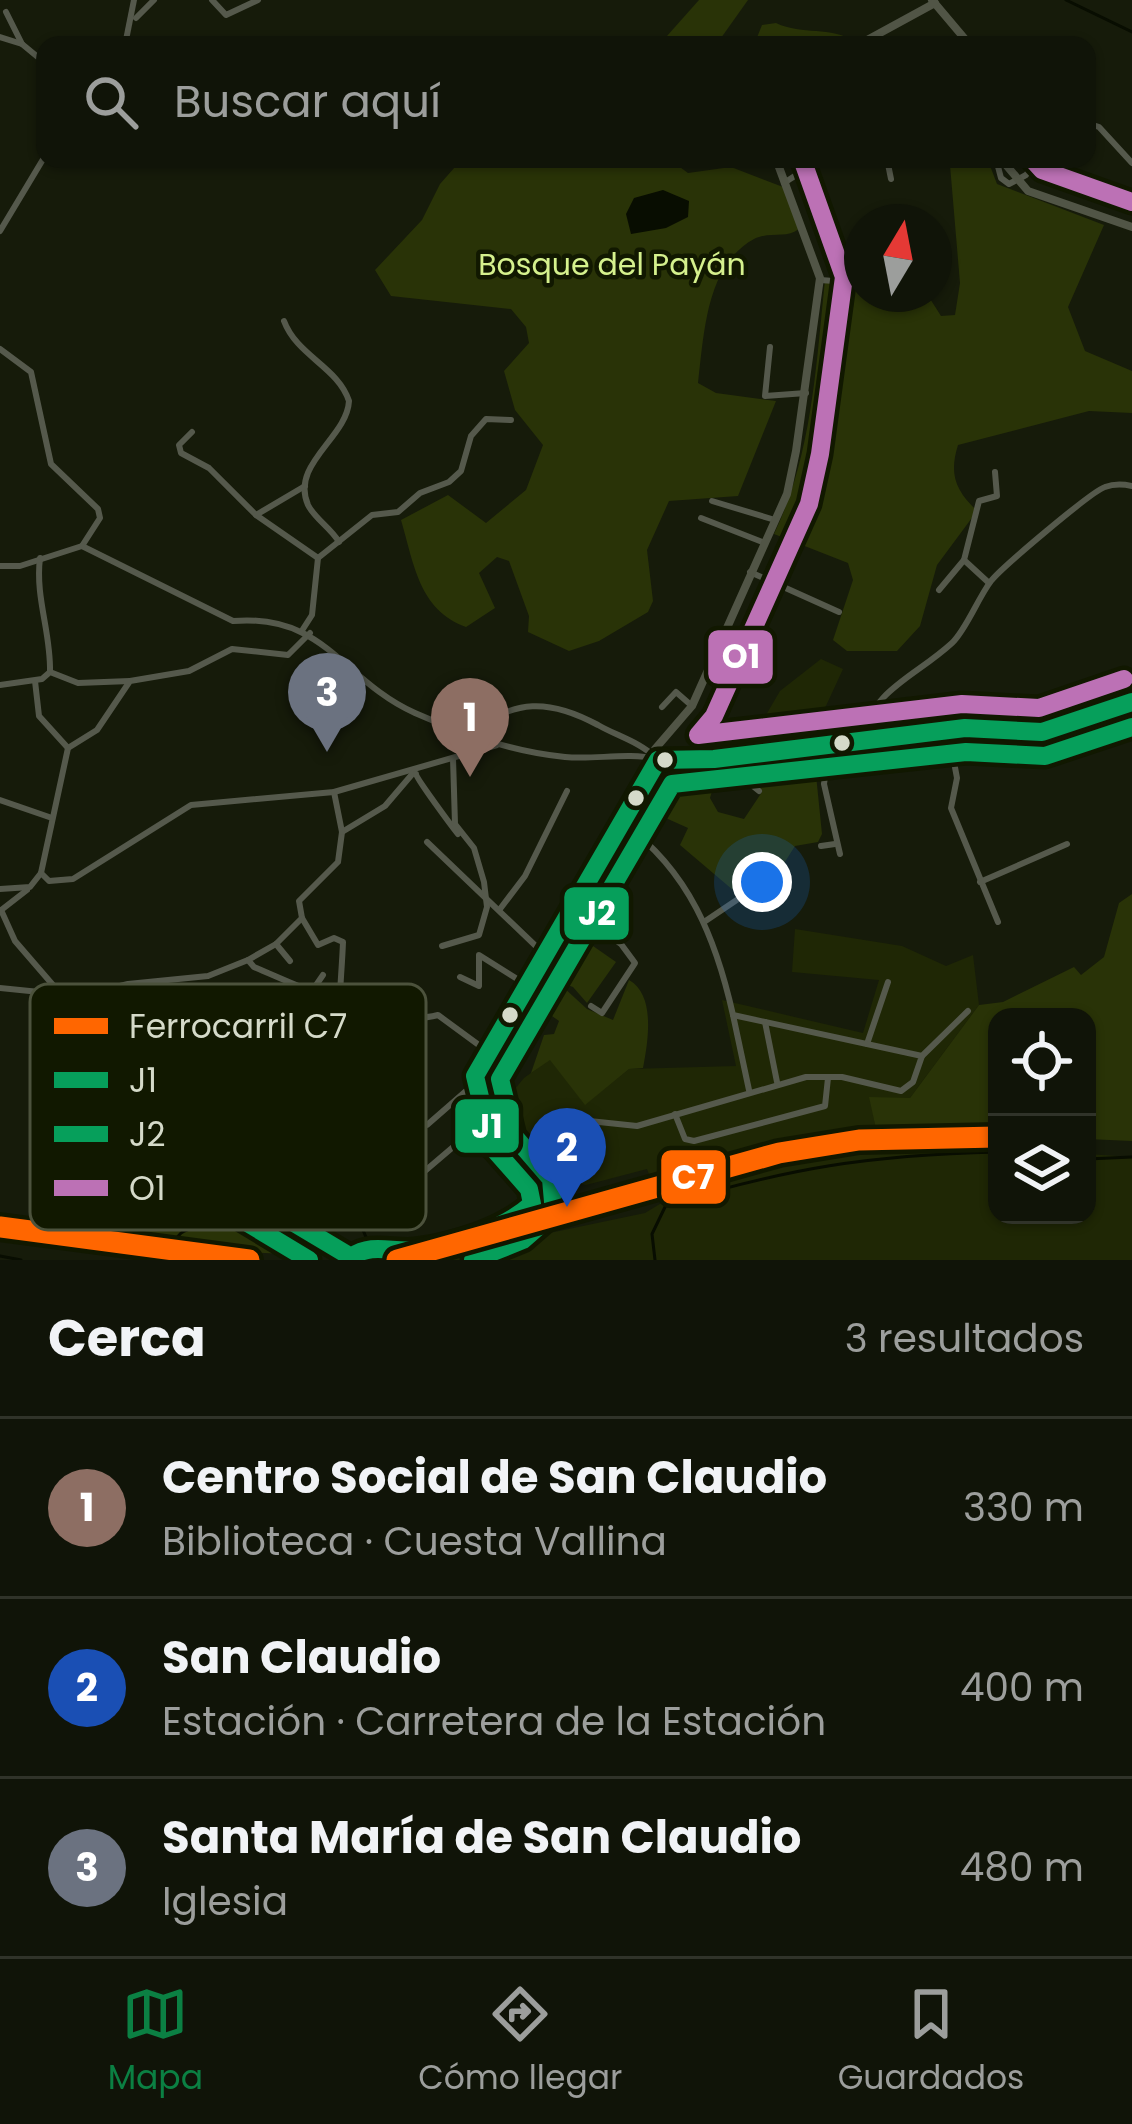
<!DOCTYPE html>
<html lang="es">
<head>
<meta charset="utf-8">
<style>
  :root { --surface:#101408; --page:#191d12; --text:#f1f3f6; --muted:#9c9e9c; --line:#303329; --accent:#0b8043 }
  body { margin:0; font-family:Poppins,sans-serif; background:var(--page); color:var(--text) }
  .controls { position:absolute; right:36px; bottom:36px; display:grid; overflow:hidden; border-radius:24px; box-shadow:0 3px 9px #0004 }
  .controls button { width:108px; height:108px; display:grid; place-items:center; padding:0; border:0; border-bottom:3px solid var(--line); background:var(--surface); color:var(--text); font:60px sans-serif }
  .compass { position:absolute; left:844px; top:204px; width:108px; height:108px; border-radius:50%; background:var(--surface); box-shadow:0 3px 9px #0004; rotate:10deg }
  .you { position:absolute; left:762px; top:882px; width:42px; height:42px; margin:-30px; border:9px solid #fff; border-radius:50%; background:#1a73e8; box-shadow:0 0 0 18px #1a73e833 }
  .badge { display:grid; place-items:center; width:78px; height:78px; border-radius:50%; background:var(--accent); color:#fff; font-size:39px; font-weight:700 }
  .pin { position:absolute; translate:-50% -99px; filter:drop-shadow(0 3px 6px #0008) }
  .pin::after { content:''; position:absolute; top:63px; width:42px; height:36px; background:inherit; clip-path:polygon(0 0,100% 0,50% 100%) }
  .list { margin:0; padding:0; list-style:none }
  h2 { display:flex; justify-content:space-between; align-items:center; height:156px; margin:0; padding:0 48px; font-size:51px }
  h2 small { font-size:39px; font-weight:400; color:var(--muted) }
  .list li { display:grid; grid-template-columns:78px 1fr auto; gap:36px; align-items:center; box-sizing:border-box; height:180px; padding:0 48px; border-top:3px solid var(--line) }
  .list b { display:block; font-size:45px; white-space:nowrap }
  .list p { margin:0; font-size:39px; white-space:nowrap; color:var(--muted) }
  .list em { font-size:39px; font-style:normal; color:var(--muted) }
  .icon { flex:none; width:66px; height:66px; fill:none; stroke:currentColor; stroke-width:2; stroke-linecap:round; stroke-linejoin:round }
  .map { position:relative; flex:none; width:1132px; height:1260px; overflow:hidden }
  .search { position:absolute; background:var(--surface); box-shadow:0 3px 9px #0004; left:36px; right:36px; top:36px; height:132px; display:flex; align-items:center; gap:30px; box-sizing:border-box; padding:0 42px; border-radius:24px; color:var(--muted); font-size:45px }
  .sheet { height:696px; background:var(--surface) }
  nav { display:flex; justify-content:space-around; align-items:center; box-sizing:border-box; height:168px; border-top:3px solid var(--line); background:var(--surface); font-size:33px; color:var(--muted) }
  nav a { display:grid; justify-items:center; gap:6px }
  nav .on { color:var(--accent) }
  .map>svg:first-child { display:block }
</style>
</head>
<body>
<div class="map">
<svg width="1132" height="1260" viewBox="0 0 1132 1260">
  <rect width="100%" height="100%" fill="#161b0a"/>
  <!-- built -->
  <g fill="#1f2705">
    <path d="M821,659L843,669L819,721L802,727L795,742L769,745L766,715L780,691Z"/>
    <path d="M795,929L902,946L946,966L973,955L979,1005L910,1098H870L876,1129L652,1182L647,1169L586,1185L528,1172L489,1120L524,1078L550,1059L585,1104L629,1069L736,1066L722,1000L863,1033L879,980L792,972Z"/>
    <path d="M867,1146L997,1149V1215H1087V1154L1132,1157V1260H422L645,1213L696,1182Z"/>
  </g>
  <!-- green -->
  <g fill="#293307">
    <path d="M699,0H748L716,45H659Z"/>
    <path d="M776,23C803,36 830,25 855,42L754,45L762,25Z"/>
    <path d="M462,159H669L688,173L731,167L783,187L799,229C786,239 770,231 754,239C706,265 704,334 698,383L716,393L776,401L738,496L669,501L647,550L653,601L648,612L599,641L569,651L528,632L529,616L509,561L497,557L479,573L495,608L466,627C419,610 414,564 401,520L448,495L486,523L526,490L543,445L515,410L504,371L529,343L526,327L511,309L391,296L375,270L422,220L440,184Z"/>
    <path d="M972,160L989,163L997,184L1104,225L1068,307L1085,351L1132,371V413L1089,411L958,445C949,474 955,490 977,511L937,565L920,626L897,651H847L833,640L853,580L848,563L774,534C812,455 816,366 825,280L862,282V294H927L941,316L955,315L960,283L950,165Z"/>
    <path d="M806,755L815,765L822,834L818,842L795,846L781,868L740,896L680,845L688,828L639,806L651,783L665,791L681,779L712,791L710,798L718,812L744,819L762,792L740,775L738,761Z"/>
    <path d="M1132,894V1141L1087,1139V1017H997V1135L876,1129L869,1097L910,1098L979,1005L1003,1002L1074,967L1081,975L1104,957L1119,903Z"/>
    <path d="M570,930L616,962L587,1003L573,987L539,975Z"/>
    <path d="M629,980C656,995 648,1042 643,1068L629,1069L585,1105L550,1060L531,1073L544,1035L554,1034L559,1021L552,1016L563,987L587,1009L613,1020Z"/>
    <path d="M126,1180L237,1194L333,1251C258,1260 165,1244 91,1227L87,1189L111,1192Z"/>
  </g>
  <!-- water -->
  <path fill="#080d01" d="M663,190L689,201L688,217L666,228L631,234L626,214L634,198Z"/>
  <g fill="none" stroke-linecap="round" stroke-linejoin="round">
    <!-- stream -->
    <g stroke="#080d01" stroke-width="3">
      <path d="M1066,0L1132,32"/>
      <path d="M1087,1159L1132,1157"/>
      <path d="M0,1256L21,1260"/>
      <path d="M168,1260C179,1213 198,1237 226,1219C243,1208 256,1193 273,1181L309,1183L324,1176L343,1184L369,1244"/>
      <path d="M655,1260L652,1234L666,1205C789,1168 869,1155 997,1152"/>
    </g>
    <!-- street -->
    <g stroke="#55594c" stroke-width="6">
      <path d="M212,0L226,15L258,0"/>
      <path d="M6,12L22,44L45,63"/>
      <path d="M136,18L154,0"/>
      <path d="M0,37L22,44"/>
      <path d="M125,45L134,0"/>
      <path d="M1087,123L1099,127L1132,163"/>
      <path d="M58,159H100"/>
      <path d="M126,159H160"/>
      <path d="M887,159L891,179"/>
      <path d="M996,159L1001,178L1009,184L1026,175L1038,159"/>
      <path d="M784,183L813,164L853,159"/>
      <path d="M0,231L45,156"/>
      <path d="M820,280L862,283"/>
      <path d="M284,321C297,356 338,367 349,401C347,438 290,464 308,505C315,519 331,528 339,542"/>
      <path d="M770,347L765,396L806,393"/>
      <path d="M0,349L31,372L51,464L98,509L100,518L82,546"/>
      <path d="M192,432L179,445L181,453L209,468L256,515"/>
      <path d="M305,486L256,515L318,558"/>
      <path d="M712,501L775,520"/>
      <path d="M701,518L765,543"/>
      <path d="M40,558C35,598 51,632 50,672"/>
      <path d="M0,566H20L82,546L233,621C325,613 343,681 415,713C463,734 512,752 565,757C595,760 627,752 657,759"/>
      <path d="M750,572L839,612"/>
      <path d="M989,583L964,560L979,501L997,496L995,472"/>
      <path d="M939,590L964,560"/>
      <path d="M303,629L312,615L318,558L372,515L398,512L420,493L449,482L461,471L471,436L486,419L511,420"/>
      <path d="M310,633L288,655L232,649L189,671L130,681L97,730L68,748L41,873L49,881L73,879L191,805L334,792L497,745"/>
      <path d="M35,681L39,716L68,748"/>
      <path d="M0,685L42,679L50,672L78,683L130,681"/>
      <path d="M662,707L676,692L692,706"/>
      <path d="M948,730L957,778L951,808L998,922"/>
      <path d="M470,734C514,698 550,699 598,725C617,736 640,742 656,758"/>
      <path d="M897,736L900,754"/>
      <path d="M858,740C876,687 915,677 952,643C966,630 978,598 991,581C1001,568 1092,491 1105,487C1113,484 1123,484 1132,486"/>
      <path d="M813,747L822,758L838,762L855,741"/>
      <path d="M714,759L717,773L743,778L759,791"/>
      <path d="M827,761L824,784L840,854"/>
      <path d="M414,772L385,806L342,832L338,862L299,901L302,918L276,944L248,960L254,967C304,988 386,1029 438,1015L487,1051"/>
      <path d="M416,774C416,778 453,828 458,834"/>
      <path d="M334,792L342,832"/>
      <path d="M0,800L52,818"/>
      <path d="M427,842L541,951"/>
      <path d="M821,846L835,844"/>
      <path d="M980,882L1067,844"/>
      <path d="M0,889L30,887L41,873"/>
      <path d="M571,908L621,944L635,963L602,1013L591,1006"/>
      <path d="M500,909L525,876L567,791"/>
      <path d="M1,910L15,941L59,992"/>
      <path d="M0,911L27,890"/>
      <path d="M302,918L318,945L334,938L343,942C341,998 328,1076 359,1128L342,1144V1152"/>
      <path d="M704,922L780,871"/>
      <path d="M276,944L290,961"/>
      <path d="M442,946L479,935L487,907L484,882L474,848L455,824L453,758"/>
      <path d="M460,977L479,986V955L522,982"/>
      <path d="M0,988L79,996L128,984L208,976L248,960"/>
      <path d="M312,991L323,975"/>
      <path d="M733,1015L749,1090"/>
      <path d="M765,1022L777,1082"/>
      <path d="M867,1044L888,982"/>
      <path d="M922,1056L968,1011"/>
      <path d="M675,1114L685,1139L694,1141L825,1106L828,1078"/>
      <circle cx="101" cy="1165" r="17"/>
      <path d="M119,1167L229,1184L351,1257"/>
      <path d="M514,1171L580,1120L637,1126L806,1077H842L901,1091L913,1082L922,1056L733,1015C716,939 689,871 624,824"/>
      <path d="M235,1187L427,1125L474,1084"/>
      <path d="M417,1206L412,1182L466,1136L487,1132"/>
    </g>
    <!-- secondary -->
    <g stroke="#515546" stroke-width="8">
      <path d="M932,0L970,45"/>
      <path d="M858,45L935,3"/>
      <path d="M1001,159L1028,191L1132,227"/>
      <path d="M658,760L655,749L692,706L787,494L796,451L820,278L776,159"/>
      <path d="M658,760L714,759L965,728L1042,732L1132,702"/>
      <path d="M350,1260C370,1238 389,1252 414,1250C440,1248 517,1223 532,1204L529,1189L492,1147L475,1076C529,966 598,866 658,760"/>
    </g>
    <!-- rail -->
    <path stroke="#53574b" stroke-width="3" stroke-dasharray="18 9" stroke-linecap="butt" d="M421,1256L473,1246L779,1153"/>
    <defs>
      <path id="bus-1" d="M119,1167L229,1184L351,1257C373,1242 392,1253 416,1250C454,1245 503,1230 532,1204L529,1189L492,1147L475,1076L658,760L714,759L965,728L1042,732L1132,702"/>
      <g id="bus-2">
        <path d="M115,1191L221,1207L309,1260"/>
        <path d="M473,1260L523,1240L554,1213L551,1179L514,1136L500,1079L672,784L966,752L1045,756L1132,727"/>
      </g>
      <g id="bus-3">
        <path d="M802,159L844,277L820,454L809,504L714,716L698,735L962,704L1039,708L1124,679"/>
        <path d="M1032,159L1042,170L1132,202"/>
      </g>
    </defs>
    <!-- bus-1 casing -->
    <use href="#bus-1" stroke="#111800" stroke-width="27"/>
    <!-- bus-2 casing -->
    <use href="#bus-2" stroke="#111800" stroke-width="27"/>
    <!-- bus-3 casing -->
    <use href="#bus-3" stroke="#111800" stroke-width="27"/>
    <!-- bus-1 -->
    <use href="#bus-1" stroke="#069f5b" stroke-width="18"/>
    <!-- bus-2 -->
    <use href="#bus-2" stroke="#069f5b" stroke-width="18"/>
    <!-- bus-3 -->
    <use href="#bus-3" stroke="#bc71b5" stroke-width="18"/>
    <defs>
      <g id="rail-1">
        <path d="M0,1227L249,1260"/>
        <path d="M397,1260L779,1153L859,1140L997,1137"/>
      </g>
    </defs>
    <!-- rail-1 casing -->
    <use href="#rail-1" stroke="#111800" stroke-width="30"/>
    <!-- rail-1 -->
    <use href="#rail-1" stroke="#f60" stroke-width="21"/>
  </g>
  <!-- markers -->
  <g fill="#d5dac9" stroke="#111800" stroke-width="4.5">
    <circle cx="842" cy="743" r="10"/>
    <circle cx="665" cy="760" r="10"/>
    <circle cx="636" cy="798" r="10"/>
    <circle cx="510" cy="1015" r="10"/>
  </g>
  <g text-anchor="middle" stroke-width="9" stroke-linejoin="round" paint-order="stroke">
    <!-- park labels -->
    <g font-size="30" fill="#d5f18d" stroke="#111800">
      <text x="612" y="275">Bosque del Payán</text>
    </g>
  </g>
  <!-- legend -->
  <rect x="30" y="984" width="396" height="246" rx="18" fill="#111800" stroke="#4c523c" stroke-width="3"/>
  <rect x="54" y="1018" width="54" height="16" fill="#f60"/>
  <rect x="54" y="1072" width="54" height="16" fill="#069f5b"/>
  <rect x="54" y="1126" width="54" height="16" fill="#069f5b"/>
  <rect x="54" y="1180" width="54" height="16" fill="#bc71b5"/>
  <g font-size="33" fill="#d5dac9">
    <text x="129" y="1038">Ferrocarril C7</text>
    <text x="129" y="1092">J1</text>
    <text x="129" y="1146">J2</text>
    <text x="129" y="1200">O1</text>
  </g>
  <g stroke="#111800" stroke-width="4.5">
    <rect x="706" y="628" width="69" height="58" rx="12" fill="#bc71b5"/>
    <rect x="562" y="885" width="69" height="57" rx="12" fill="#069f5b"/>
    <rect x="453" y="1097" width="68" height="58" rx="12" fill="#069f5b"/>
    <rect x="659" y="1148" width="69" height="58" rx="12" fill="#f60"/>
  </g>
  <g font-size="33" text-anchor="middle" font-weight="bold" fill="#fff">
    <text x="741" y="668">O1</text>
    <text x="597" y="925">J2</text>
    <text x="487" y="1138">J1</text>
    <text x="693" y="1189">C7</text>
  </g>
</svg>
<div class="controls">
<button><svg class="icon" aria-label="locate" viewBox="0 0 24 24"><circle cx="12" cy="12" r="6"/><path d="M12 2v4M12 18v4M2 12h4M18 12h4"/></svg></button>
<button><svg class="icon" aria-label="layers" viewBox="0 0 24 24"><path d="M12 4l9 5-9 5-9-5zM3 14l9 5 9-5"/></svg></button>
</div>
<svg class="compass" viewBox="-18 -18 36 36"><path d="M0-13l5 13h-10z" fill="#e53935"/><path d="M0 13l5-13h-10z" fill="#9c9e9c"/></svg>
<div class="you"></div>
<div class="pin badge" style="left:470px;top:777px;background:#8d6e63">1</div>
<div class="pin badge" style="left:567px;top:1207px;background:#1a4fb4">2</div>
<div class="pin badge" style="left:327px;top:752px;background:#6b7280">3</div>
<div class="search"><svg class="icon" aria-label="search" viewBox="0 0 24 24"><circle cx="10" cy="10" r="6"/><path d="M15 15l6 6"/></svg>Buscar aquí</div>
</div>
<section class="sheet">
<h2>Cerca<small>3 resultados</small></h2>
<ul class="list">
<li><span class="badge" style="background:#8d6e63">1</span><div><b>Centro Social de San Claudio</b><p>Biblioteca · Cuesta Vallina</p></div><em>330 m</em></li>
<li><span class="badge" style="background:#1a4fb4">2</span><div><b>San Claudio</b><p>Estación · Carretera de la Estación</p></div><em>400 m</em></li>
<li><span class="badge" style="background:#6b7280">3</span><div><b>Santa María de San Claudio</b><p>Iglesia</p></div><em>480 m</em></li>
</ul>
</section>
<nav>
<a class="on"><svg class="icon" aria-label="map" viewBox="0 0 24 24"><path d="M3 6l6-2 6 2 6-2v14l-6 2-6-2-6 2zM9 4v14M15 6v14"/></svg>Mapa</a>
<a><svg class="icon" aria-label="directions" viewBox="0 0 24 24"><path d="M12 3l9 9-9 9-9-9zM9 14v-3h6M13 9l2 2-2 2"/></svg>Cómo llegar</a>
<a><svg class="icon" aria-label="saved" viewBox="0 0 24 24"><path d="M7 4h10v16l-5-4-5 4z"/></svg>Guardados</a>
</nav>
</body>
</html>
